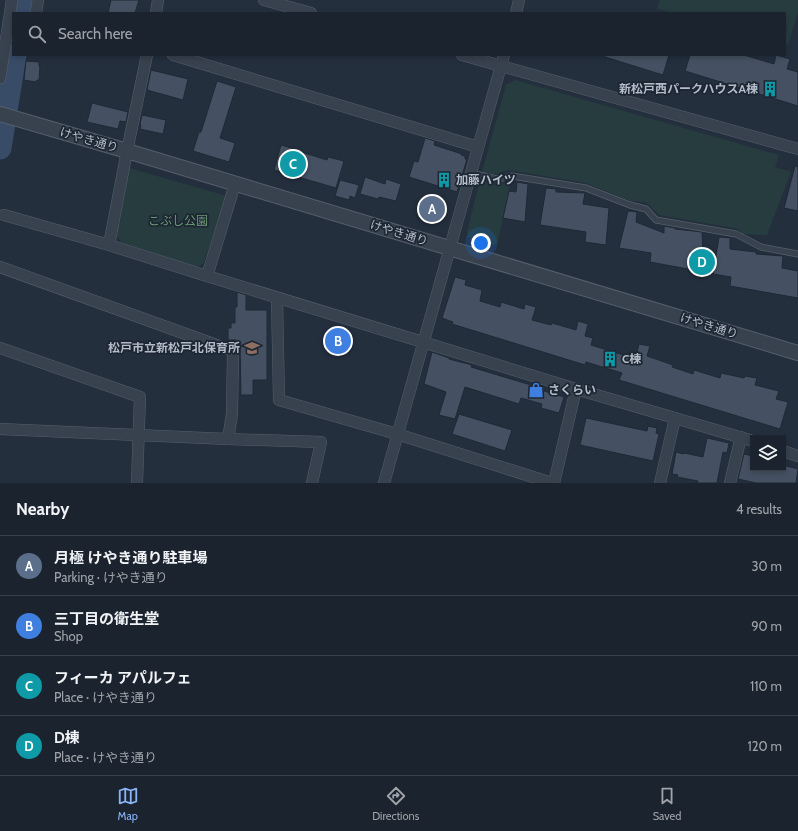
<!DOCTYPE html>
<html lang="en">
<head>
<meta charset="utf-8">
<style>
  :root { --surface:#1b232e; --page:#282f3a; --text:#f1f3f6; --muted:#a0a4aa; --line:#39404a; --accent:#8ab4f8 }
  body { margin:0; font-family:Cabin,"Noto Sans JP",sans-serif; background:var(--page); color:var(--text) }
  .controls { position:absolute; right:12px; bottom:12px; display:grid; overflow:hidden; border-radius:0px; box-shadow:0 2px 6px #0003 }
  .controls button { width:36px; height:36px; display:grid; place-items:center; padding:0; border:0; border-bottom:1px solid var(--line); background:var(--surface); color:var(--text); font:20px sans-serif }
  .you { position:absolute; left:481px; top:243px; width:14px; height:14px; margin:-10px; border:3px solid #fff; border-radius:50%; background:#1a73e8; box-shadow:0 0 0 6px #1a73e833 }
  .badge { display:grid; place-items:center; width:26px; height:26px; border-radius:50%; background:var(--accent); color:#fff; font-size:13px; font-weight:700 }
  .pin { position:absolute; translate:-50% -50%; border:2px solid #fff; box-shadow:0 1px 4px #0006 }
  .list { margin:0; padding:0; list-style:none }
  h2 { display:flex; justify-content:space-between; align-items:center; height:52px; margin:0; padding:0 16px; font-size:17px }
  h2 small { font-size:13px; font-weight:400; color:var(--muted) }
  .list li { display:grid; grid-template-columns:26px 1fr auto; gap:12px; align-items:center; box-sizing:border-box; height:60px; padding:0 16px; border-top:1px solid var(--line) }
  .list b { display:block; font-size:15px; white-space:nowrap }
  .list p { margin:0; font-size:13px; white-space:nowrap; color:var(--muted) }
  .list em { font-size:13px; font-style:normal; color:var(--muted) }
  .icon { flex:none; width:22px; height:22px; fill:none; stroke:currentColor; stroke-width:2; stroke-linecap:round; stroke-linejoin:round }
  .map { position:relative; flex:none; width:798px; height:483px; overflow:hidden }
  .search { position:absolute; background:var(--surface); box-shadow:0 2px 6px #0003; left:12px; right:12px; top:12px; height:44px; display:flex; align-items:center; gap:10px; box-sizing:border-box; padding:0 14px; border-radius:0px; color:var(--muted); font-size:15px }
  .sheet { height:292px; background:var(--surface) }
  nav { display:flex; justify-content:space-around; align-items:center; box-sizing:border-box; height:56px; border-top:1px solid var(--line); background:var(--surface); font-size:11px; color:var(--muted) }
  nav a { display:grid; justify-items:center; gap:2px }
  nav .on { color:var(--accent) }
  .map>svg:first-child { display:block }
</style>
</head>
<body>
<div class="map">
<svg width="798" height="483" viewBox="0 0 798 483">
  <rect width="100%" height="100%" fill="#242f3e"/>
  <!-- green -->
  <g fill="#263c3f">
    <path d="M660,0H798V12L788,45H785V13H673L657,9Z"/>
    <path d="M515,80L779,155L775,167L791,172L767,235L742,234L738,229L659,215L646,202L630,201L586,183L508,170L496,174L482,172L506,85Z"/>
    <path d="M129,168L227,196L203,264L196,267L121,242L117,236Z"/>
    <path d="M480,180L494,185L510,182L509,191L497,245L470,238L467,236V232Z"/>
  </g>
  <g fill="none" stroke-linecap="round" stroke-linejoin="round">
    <!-- river -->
    <g stroke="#394c67" stroke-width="23">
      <path d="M23,13L25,0"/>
      <path d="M0,148L15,55"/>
    </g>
  </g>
  <!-- building -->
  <g fill="#455162" stroke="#1f2835">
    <path d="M111,0H139L135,13H108Z"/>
    <path d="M605,55H669L663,75L605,57Z"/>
    <path d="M690,55H744L774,64L776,55L790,59L787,69L798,72V106L685,71Z"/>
    <path d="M26,61L39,62V66H40L39,80H37L36,82L24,80Z"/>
    <path d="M151,70L188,79L183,100L147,90Z"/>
    <path d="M217,81L236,87L220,138L235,143L229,162L193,151L199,132H201Z"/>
    <path d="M92,103L128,112L126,122L120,121L118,129L87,122Z"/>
    <path d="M142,115L166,120L163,134L140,129L141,125L140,124Z"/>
    <path d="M425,138L435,141L434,145L462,154L461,155L465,156V159H467L457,192L409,177L414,161L418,162Z"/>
    <path d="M281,145L295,149V150L327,160L328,157L344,161L336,188L274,170Z"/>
    <path d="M795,166L798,167V211L784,208Z"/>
    <path d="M365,177L385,184L386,179L401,184L396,201L379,197L378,199L360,194Z"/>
    <path d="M340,180L359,185L355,198L350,196L349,200L335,196Z"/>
    <path d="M517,182L528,184L525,222L503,218L509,191L516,192Z"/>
    <path d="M546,188L556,189V192L585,193L583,204L609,208L606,245L585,242L586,232L540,225Z"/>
    <path d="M628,211L637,212L636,222L664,233V226L675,228V229L702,232L704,272L650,262L651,253L619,248Z"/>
    <path d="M719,237L730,238V249L756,252V254L783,256L782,268L798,271V298L730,286L731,277L713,274Z"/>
    <path d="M455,277L466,280L465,285L482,290L480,301L500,307L501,302L524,309L525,304L536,307L532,320L551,325L552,323L576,330L578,321L588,324L585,336L593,338L591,345L627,356V354L636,356L639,344L650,346L647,356L673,365L672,367L693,374L694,370L720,378L721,373L744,378L745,376L757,378L755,385L779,391L776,399L788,402L780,429L619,380L622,373L586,362L585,365L452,324L453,322L442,318Z"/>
    <path d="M237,292L246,295V310H267V380H253V395H241L240,344H236V340H228V328H231V323H235V307H237Z"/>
    <path d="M432,352L449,358V359L472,365L471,367L531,385V383L545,387L544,391L564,397L559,413L541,408L542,404L521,398L519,404L465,387L455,419L439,415L446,392L424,384Z"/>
    <path d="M459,414L512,430L505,451L452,434Z"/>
    <path d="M586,418L647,431L648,426L657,428L656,433L659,434L653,461L580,445Z"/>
    <path d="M707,438L729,443L727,453L723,452L717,483H697L698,481L677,477L678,475L672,474L676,452L683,454L684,453L703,457Z"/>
    <path d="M744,454L753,456V468H783V465L798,469L796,483H756L738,479Z"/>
  </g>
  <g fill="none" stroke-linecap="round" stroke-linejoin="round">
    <defs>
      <path id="service" d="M471,173L497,179L512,176L586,188L630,205L646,209L656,220L736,234L761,247L798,254"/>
      <g id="minor">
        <path d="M264,0L311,13"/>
        <path d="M36,13L38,0"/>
        <path d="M156,13L158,0"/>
        <path d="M516,13L519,0"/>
        <path d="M173,55L478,147"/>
        <path d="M462,55L798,149"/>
        <path d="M0,78L12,0"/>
        <path d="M4,215L109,245L207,276L576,389L753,441"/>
        <path d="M109,245L127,151L147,55"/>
        <path d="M0,267L233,351L232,414L228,439"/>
        <path d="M207,276L235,184"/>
        <path d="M277,298L279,400L397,434L552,483"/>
        <path d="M0,348L140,397L137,483"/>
        <path d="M0,429L228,439L321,442L312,483"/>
        <path d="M783,451L798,456"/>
        <path d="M384,483L504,55"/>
        <path d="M554,483L576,389"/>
        <path d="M660,483L675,418"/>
        <path d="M730,483L741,437"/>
      </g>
      <path id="tertiary" d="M0,114L127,151L798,353"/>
    </defs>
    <!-- service casing -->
    <use href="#service" stroke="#565f6c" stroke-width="7"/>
    <!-- minor casing -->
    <use href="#minor" stroke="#565f6c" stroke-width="12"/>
    <!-- tertiary casing -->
    <use href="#tertiary" stroke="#565f6c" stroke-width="16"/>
    <!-- service -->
    <use href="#service" stroke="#38414e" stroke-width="5.5"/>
    <!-- minor -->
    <use href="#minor" stroke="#38414e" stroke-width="11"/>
    <!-- tertiary -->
    <use href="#tertiary" stroke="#38414e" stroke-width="14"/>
  </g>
  <!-- icons -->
  <defs>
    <symbol id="building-bare" viewBox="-9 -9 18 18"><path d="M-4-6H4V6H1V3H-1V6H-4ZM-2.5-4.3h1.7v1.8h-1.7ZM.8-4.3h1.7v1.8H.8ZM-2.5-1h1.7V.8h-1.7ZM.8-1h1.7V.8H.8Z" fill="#0f9aa8" stroke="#1d2633" stroke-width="2.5" paint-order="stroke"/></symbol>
    <symbol id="school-bare" viewBox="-9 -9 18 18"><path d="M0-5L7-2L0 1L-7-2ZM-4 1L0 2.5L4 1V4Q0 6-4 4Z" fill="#8d6e63" stroke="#1d2633" stroke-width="2.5" paint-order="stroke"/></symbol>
    <symbol id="shop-bare" viewBox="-9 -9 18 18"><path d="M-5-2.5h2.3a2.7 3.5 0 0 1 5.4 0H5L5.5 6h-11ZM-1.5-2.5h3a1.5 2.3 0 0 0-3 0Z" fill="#3f7fe0" stroke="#1d2633" stroke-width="2.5" paint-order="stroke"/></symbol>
  </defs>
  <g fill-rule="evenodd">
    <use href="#building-bare" x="759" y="78" width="22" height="22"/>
    <use href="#building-bare" x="433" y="169" width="22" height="22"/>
    <use href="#school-bare" x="241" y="337" width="22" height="22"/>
    <use href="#building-bare" x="599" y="348" width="22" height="22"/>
    <use href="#shop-bare" x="525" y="379" width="22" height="22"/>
  </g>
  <g text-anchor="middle" stroke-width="3.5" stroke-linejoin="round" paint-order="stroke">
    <!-- poi labels -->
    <g font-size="12" font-weight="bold" fill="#b4bcc9" stroke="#1d2633" text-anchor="start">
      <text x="758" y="93" text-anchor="end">新松戸西パークハウスA棟</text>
      <text x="456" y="184">加藤ハイツ</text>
      <text x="240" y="352" text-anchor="end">松戸市立新松戸北保育所</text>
      <text x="622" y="363">C棟</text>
      <text x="548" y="394">さくらい</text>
    </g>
    <!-- street labels -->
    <g font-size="12" fill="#b4bcc9" stroke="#1d2633">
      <text transform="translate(89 140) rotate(16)" y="4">けやき通り</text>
      <text transform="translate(399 233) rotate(17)" y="4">けやき通り</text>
      <text transform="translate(709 326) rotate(17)" y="4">けやき通り</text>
    </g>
    <!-- park labels -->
    <g font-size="12" fill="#6b9a76" stroke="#1d2633">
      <text x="178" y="225">こぶし公園</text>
    </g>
  </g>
</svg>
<div class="controls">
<button><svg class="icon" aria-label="layers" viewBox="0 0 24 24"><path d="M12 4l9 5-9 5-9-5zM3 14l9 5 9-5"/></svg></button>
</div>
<div class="you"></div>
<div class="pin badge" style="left:432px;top:209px;background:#5c6f8a">A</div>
<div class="pin badge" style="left:338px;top:341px;background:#3f7fe0">B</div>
<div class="pin badge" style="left:293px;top:164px;background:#0f9aa8">C</div>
<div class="pin badge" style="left:702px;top:262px;background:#0f9aa8">D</div>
<div class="search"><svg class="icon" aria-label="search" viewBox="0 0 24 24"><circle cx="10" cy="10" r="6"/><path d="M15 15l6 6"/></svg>Search here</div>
</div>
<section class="sheet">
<h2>Nearby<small>4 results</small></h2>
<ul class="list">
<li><span class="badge" style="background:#5c6f8a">A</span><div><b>月極 けやき通り駐車場</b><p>Parking · けやき通り</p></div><em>30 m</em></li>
<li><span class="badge" style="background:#3f7fe0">B</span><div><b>三丁目の衛生堂</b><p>Shop</p></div><em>90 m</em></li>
<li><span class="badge" style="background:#0f9aa8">C</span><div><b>フィーカ アパルフェ</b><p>Place · けやき通り</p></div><em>110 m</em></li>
<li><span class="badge" style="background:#0f9aa8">D</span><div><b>D棟</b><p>Place · けやき通り</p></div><em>120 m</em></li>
</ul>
</section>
<nav>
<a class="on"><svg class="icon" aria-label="map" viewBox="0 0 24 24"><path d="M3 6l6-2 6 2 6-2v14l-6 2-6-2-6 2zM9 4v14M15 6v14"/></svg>Map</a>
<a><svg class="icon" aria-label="directions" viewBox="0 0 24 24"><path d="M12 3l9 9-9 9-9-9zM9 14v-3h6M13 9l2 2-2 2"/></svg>Directions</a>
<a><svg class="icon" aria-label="saved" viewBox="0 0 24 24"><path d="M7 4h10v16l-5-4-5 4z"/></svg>Saved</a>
</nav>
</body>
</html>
